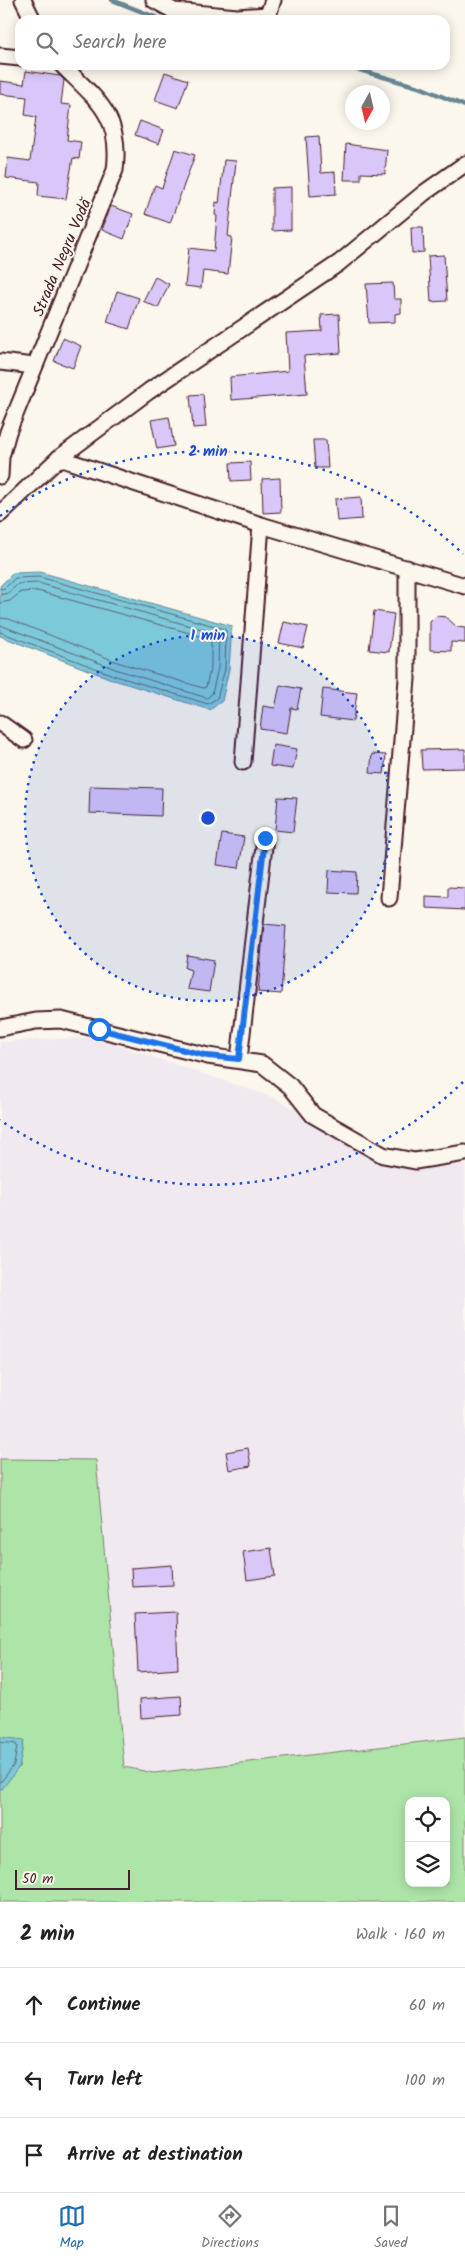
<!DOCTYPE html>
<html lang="en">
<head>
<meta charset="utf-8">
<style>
  :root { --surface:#fff; --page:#f2f2f2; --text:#222; --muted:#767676; --line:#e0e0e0; --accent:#1f6fb2 }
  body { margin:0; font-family:Kalam,sans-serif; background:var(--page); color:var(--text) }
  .controls { position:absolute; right:15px; bottom:15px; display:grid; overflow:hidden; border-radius:10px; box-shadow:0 2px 12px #0003 }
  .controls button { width:45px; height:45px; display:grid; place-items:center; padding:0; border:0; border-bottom:1px solid var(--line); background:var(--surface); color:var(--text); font:25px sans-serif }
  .compass { position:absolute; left:345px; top:85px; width:45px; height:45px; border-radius:50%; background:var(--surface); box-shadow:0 2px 12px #0003; rotate:188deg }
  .scale { position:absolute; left:15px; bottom:12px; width:115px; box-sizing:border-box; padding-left:5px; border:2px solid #4a1f2b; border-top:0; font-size:14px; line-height:18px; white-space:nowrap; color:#4a1f2b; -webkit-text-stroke:4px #fbf7ec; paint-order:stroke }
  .stop { position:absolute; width:15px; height:15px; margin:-11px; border:4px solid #1a73e8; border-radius:50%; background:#fff }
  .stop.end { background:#1a73e8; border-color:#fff; box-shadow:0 1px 5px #0008 }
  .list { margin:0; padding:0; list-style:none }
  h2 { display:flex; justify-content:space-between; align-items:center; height:65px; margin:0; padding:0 20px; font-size:21px }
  h2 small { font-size:16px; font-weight:400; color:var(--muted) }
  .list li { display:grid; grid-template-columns:32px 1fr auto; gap:15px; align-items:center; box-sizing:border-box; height:75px; padding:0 20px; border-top:1px solid var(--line) }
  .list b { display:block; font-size:19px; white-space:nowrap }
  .list em { font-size:16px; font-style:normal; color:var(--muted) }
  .icon { flex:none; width:28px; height:28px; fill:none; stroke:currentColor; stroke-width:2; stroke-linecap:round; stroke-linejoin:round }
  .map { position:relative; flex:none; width:465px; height:1902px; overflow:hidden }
  .search { position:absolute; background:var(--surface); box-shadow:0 2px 12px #0003; left:15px; right:15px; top:15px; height:55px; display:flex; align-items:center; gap:12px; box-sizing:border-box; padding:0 18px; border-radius:15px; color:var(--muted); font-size:19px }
  .sheet { height:290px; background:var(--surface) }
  nav { display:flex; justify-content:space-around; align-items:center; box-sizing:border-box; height:70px; border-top:1px solid var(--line); background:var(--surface); font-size:14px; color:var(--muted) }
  nav a { display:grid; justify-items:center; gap:2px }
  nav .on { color:var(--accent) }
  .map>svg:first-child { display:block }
</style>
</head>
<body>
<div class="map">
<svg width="465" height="1902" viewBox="0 0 465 1902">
  <rect width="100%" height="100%" fill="#fbf7ec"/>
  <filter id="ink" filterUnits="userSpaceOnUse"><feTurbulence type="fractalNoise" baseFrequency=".02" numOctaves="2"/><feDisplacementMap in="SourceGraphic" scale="10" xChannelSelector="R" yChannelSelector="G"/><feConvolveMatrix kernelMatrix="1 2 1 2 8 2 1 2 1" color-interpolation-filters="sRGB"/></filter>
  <g filter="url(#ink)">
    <!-- built -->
    <path fill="#f0e9f0" d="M94,1037L275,1098L362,1147L465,1165V1737L154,1773L124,1767L96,1460L0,1459V1042Z"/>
    <!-- green -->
    <path fill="#ade5a9" stroke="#7c826a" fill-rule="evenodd" d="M0,1459L96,1460L124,1767L154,1773L465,1737V1902H0ZM409,1801H446V1883H409Z"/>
    <!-- water -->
    <g fill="#7cc9da" stroke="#688594">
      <path d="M40,572L232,626L229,669L222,701L210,710L114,680L0,636V586L13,573Z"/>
      <path d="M0,1737L24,1740L19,1767L2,1789H0Z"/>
    </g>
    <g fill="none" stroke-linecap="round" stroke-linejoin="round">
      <!-- shore -->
      <g stroke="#5e6371" stroke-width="1">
        <path d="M0,589L5,588L15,578L39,577L225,629L226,631L225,669L217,698L208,704L116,676L0,632"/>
        <path d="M0,595L8,593L18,584L38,583L219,634L218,668L212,694L207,698L118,670L0,625"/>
        <path d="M0,603L10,601L21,592L38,591L211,639V666L206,687L203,688L120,663L9,619L0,618"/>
        <path d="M0,1742L16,1744L17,1746L14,1765L0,1783"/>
      </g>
      <!-- stream -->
      <g stroke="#688594" stroke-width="4.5">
        <path d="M112,0L163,20"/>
        <path d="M342,65L422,88L465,106"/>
      </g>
    </g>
    <!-- building -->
    <g fill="#d8c7f8" stroke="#4a1f2b">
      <path d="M26,71L60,76L64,80L61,104L71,105L67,140L81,142L79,159L73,158L66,199L38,196L39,182L6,178L8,158L30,161L36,117L25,115L27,97L0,94V81L24,84Z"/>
      <path d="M165,72L188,80L178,108L155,100Z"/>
      <path d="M140,121L164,130L159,144L135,135Z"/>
      <path d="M319,136L321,173L335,172L336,194L310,196L306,137Z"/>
      <path d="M346,144L387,150L385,174L361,173V180H344Z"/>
      <path d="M175,149L195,155L170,223L145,214L155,185L162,188Z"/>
      <path d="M224,160L236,161L228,236L232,237L228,274L203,271L201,288L185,286L189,248L214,251L217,216L215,215L216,202L219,203Z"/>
      <path d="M291,187V230L272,231V188Z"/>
      <path d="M111,206L133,214L124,239L102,230Z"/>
      <path d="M411,227H423L424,252L412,253Z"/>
      <path d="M444,255L447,301L431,302L428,256Z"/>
      <path d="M155,277L169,284L158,308L143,301Z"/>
      <path d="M393,283L394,299H401V313L395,314V322L369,323L366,284Z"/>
      <path d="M117,291L139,298L129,329L107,322Z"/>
      <path d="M339,314L341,353L304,356L307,394L231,400L230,377L288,371L286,333L322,331L321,315Z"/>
      <path d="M63,338L81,346L73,368L54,361Z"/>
      <path d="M203,394L206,427L193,428L190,395Z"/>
      <path d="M169,417L174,446L157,449L151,420Z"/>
      <path d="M313,440H326L328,468H315Z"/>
      <path d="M250,462L251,480L231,481L230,463Z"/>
      <path d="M280,478L281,512L263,513L262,479Z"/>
      <path d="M361,497L362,519L337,521L335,499Z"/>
      <path d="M374,611L394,614L389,652L369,650Z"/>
      <path d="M436,616L446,617L457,627L465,628V643L451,642V651L430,650V622Z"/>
      <path d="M284,622L308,627L303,648L279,643Z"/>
      <path d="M280,685L301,689L297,709L291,708L287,733L260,729L263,706L275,708Z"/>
      <path d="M323,689L357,693L353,721L320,717Z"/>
      <path d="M273,745L297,749L293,769L270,766Z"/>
      <path d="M465,749V768L422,769L421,750Z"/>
      <path d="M372,754L386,755L384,774L370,773Z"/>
      <path d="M90,786L162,788L161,816L89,813Z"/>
      <path d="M278,797L297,798L293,832L275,830Z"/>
      <path d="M222,834L244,837L239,868L217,865Z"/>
      <path d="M329,870L357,872L356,893L328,892Z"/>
      <path d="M448,887L465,888V910L426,908V896L448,897Z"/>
      <path d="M264,924L286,926L281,994L258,992Z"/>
      <path d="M187,955L214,960L209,992L187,989L191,970L185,968Z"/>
      <path d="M248,1448L251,1466L229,1470L226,1452Z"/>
      <path d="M271,1548L275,1576L247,1580L243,1552Z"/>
      <path d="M172,1565L173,1585L132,1587L131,1568Z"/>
      <path d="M176,1612L178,1669L138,1672L135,1614Z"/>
      <path d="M181,1696L182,1715L141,1718L140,1699Z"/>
    </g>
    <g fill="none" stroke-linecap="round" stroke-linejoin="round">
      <defs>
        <g id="minor">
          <path d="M23,0L33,20"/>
          <path d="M154,0L174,11L237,17L268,15L273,0"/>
          <path d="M0,56L20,58"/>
          <path d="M0,362L34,366"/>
          <path d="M59,458L261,525L465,586"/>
          <path d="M0,476L1,457L8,432L115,170C122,116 97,100 62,65"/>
          <path d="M0,514L59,458L149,391L339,263L424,193L465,164"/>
          <path d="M0,723L24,740"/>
          <path d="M243,762L261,525"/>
          <path d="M389,898L407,679V568"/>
          <path d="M0,1028L36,1021L61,1020L208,1056L262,1064L290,1086L313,1115L383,1155L415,1161L465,1153"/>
          <path d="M239,1059L265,838"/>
        </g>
      </defs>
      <!-- minor casing -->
      <use href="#minor" stroke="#4a1f2b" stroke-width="19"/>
      <!-- minor -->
      <use href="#minor" stroke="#fbf7ec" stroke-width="15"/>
    </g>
  </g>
  <g fill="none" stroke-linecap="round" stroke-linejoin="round" filter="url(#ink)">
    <!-- route -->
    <path stroke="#1a73e8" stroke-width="6" d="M99,1029L208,1056L239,1059L265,838"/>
  </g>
  <!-- distance rings -->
  <circle cx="208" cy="818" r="183" fill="#1d4ed8" fill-opacity=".12"/>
  <g fill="none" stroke="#1d4ed8" stroke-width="2.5" stroke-dasharray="2.5 5">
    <circle cx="208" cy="818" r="183"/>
    <path d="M463 1082A367 367 0 0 1 0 1120M0 516A367 367 0 0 1 463 554"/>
  </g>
  <g text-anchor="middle" stroke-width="4" stroke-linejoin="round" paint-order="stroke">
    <!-- street labels -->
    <g font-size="16" fill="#4a1f2b" stroke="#fbf7ec">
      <text transform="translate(61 257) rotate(-67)" y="6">Strada Negru Vodă</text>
    </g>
  </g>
  <circle cx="208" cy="818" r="8" fill="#1d4ed8" stroke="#fbf7ec" stroke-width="2.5"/>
  <g font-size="15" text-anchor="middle" font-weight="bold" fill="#1d4ed8" stroke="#fbf7ec" stroke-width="4" stroke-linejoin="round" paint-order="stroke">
    <text x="208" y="456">2 min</text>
    <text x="208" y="640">1 min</text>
  </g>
</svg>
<div class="controls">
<button><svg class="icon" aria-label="locate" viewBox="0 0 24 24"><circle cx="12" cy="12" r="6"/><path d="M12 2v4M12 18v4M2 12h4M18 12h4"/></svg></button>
<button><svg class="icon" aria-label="layers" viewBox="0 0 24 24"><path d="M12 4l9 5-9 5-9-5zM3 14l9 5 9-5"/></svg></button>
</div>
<svg class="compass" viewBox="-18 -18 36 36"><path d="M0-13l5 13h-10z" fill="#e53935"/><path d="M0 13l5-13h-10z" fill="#767676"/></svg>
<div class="scale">50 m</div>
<div class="stop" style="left:99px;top:1029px"></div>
<div class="stop end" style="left:265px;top:838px"></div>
<div class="search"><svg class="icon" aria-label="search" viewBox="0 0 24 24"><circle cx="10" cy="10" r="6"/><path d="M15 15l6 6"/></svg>Search here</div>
</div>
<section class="sheet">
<h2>2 min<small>Walk · 160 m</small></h2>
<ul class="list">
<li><svg class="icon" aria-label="ahead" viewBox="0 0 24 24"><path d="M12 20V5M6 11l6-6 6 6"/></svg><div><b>Continue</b></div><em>60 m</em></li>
<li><svg class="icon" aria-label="left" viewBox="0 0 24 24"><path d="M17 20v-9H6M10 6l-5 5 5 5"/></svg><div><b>Turn left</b></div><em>100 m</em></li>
<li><svg class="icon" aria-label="arrive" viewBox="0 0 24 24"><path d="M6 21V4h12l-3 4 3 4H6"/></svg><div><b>Arrive at destination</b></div></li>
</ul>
</section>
<nav>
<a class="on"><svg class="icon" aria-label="map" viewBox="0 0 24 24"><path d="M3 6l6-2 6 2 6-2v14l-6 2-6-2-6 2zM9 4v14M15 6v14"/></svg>Map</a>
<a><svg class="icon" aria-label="directions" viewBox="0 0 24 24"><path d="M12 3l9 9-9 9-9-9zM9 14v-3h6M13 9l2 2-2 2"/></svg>Directions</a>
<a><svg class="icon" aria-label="saved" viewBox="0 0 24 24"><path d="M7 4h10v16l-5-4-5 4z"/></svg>Saved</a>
</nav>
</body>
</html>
